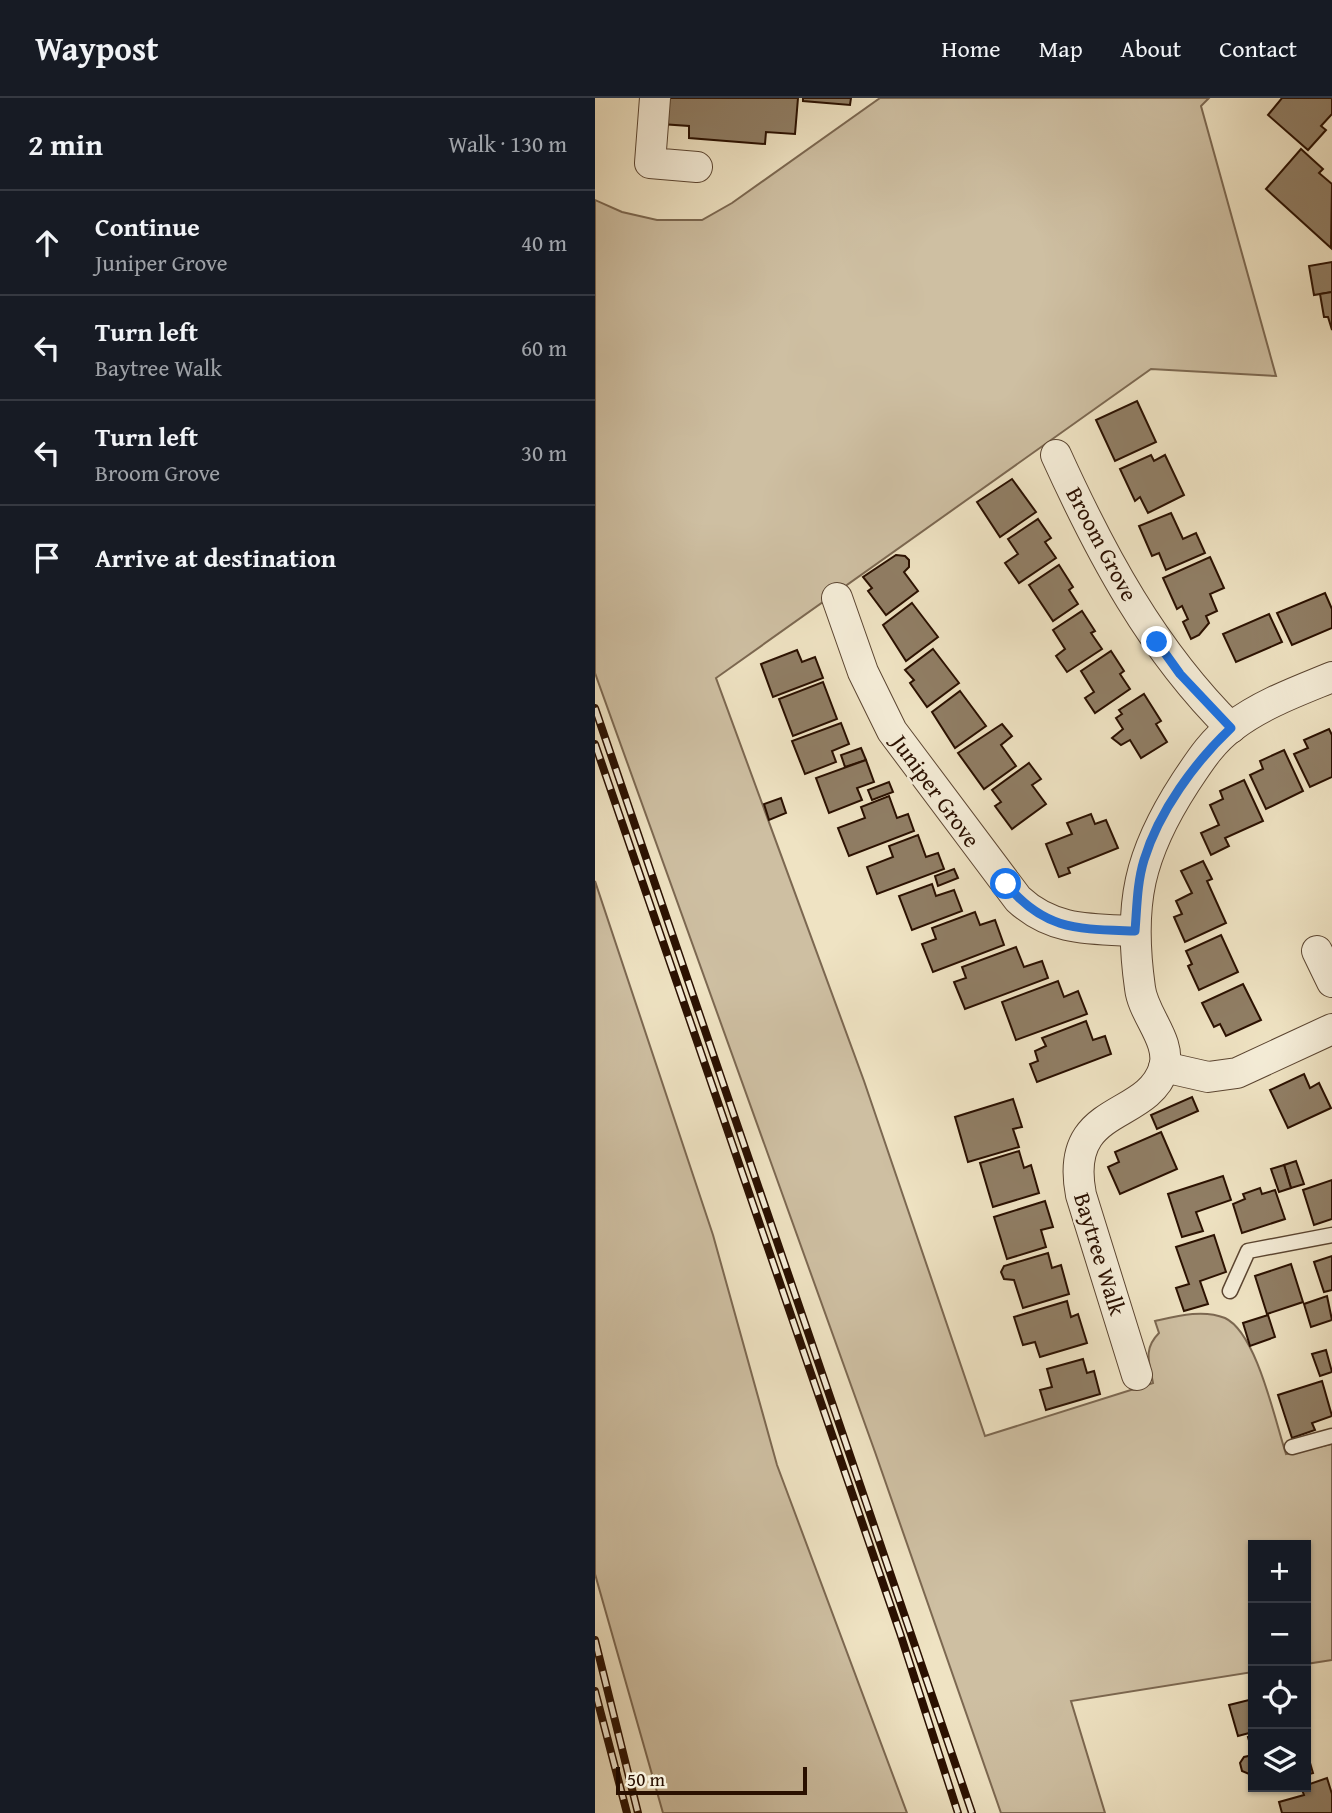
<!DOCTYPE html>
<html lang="en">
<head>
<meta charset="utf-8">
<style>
  :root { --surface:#171b24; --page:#242831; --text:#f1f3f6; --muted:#9ea1a6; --line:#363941 }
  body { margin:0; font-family:"Gentium Book Plus",serif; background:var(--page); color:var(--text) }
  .controls { position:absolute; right:21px; bottom:21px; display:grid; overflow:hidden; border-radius:0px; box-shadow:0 2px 5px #0004 }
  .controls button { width:63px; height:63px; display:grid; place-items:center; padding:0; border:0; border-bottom:2px solid var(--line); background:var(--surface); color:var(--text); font:35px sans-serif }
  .scale { position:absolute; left:21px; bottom:18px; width:191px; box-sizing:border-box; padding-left:7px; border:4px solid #2a1000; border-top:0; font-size:19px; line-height:24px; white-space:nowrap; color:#2a1000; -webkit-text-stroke:5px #f5edd8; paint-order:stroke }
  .stop { position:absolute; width:21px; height:21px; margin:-16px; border:5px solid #1a73e8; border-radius:50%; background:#fff }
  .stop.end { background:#1a73e8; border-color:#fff; box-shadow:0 2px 7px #0008 }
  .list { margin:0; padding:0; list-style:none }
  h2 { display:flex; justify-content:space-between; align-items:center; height:91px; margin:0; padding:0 28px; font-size:30px }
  h2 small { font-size:23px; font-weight:400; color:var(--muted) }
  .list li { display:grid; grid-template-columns:46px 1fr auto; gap:21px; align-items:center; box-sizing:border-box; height:105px; padding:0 28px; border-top:2px solid var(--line) }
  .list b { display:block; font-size:26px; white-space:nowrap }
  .list p { margin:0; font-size:23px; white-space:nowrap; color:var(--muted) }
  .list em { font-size:23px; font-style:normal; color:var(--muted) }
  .icon { flex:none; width:38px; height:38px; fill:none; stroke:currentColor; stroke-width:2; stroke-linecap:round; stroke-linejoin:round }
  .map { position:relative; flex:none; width:737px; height:1715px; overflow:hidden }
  header { display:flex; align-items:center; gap:42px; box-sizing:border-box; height:98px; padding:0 35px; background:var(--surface); border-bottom:2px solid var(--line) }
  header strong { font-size:33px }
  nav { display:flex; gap:38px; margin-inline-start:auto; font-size:24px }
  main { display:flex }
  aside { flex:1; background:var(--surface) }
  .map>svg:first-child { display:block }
</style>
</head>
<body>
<header>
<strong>Waypost</strong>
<nav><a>Home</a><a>Map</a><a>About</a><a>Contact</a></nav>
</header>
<main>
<aside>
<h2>2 min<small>Walk · 130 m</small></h2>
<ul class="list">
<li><svg class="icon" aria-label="ahead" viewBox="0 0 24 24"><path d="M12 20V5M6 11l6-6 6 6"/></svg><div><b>Continue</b><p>Juniper Grove</p></div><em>40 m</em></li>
<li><svg class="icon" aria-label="left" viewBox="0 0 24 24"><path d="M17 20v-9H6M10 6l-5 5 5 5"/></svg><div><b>Turn left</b><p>Baytree Walk</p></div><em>60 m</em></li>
<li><svg class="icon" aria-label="left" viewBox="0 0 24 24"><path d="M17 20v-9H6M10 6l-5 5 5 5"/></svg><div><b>Turn left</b><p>Broom Grove</p></div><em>30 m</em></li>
<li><svg class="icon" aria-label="arrive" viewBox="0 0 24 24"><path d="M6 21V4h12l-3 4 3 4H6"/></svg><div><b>Arrive at destination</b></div></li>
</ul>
</aside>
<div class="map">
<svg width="737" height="1715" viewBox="0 0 737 1715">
  <rect width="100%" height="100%" fill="#efe3c3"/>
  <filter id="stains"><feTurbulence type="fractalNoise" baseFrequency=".00286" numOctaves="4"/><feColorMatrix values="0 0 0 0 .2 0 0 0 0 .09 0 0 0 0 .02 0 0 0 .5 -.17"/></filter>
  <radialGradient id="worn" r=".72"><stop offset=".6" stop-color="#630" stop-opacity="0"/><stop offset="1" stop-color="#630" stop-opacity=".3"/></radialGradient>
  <!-- green -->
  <g fill="#cebfa2" stroke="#7c6851" stroke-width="2">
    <path d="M285,0H614L606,8L681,278L556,271L121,580L269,983L390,1338L558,1285C554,1264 548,1251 564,1235L560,1223C582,1218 608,1211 630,1220C662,1235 680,1323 691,1356L737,1346V1562L711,1566V1447H658V1574L476,1603L510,1715H406L280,1354L0,575V102L27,114L62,122H107L137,105Z"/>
    <path d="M0,783L118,1137L182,1367L312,1715H68L0,1476Z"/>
  </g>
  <!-- building -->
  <g fill="#907e65" stroke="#2a1000" stroke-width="2">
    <path d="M68,0H203L200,36L171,34L170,46L94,40V28L66,26Z"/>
    <path d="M208,0H256L255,7L208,3Z"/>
    <path d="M687,0H737V16L726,28L731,32L713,52L673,17Z"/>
    <path d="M706,51L728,71L724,75L737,86L736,150L671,91Z"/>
    <path d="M737,164V194L719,197L714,168Z"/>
    <path d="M737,194V232L733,219H729L725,196Z"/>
    <path d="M542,303L561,344L520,363L501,322Z"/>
    <path d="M556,357L559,363L570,357L589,397L553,415L545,399L540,403L525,371Z"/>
    <path d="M417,381L441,414L405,439L382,404Z"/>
    <path d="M576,415L588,441L601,435L610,455L571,472L564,455L557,458L544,428Z"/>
    <path d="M443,421L456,440L450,444L461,460L424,485L410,465L423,456L413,441Z"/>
    <path d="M301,457L310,458L314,462V469L309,474L323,493L291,517L273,493L277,490L268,479Z"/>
    <path d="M615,459L629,490L615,496L622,513L611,518L614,525L604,537L596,541L588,524L593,521L587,508L582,511L568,480Z"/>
    <path d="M464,467L478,489L474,492L483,506L458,523L434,487Z"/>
    <path d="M730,495L737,511V530L697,547L682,515Z"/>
    <path d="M317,505L343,539L311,563L288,527Z"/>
    <path d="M487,513L500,533L496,535L507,551L472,574L461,558L470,551L458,532Z"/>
    <path d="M674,516L687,544L641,564L628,536Z"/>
    <path d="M338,551L364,585L332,609L315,585L319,582L310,572Z"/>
    <path d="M202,552L207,564L220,559L228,580L178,599L166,566Z"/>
    <path d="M516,553L529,573L525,576L535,591L500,615L490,600L499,594L486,573Z"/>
    <path d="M228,584L242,621L198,638L184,601Z"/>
    <path d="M365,593L391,628L360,650L337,614Z"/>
    <path d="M549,596L566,623L561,626L572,644L546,660L535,642L526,647L517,640L528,631L521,620L527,616L524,612Z"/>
    <path d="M246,625L254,646L237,653L241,664L210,676L197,643Z"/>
    <path d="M407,626L417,638L406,647L421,668L389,691L363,655Z"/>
    <path d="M734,631L737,637V679L715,689L699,656L713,650L709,642Z"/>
    <path d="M266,650L271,662L250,669L246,657Z"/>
    <path d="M689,652L708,693L671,711L655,677L668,671L665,663Z"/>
    <path d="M271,662L279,684L262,690L267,702L234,715L221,680Z"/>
    <path d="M434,665L446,681L437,687L451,706L417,731L400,708L406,704L397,692Z"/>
    <path d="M649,682L668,723L630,740L634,748L616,757L606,735L624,727L615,707L628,701L625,693Z"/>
    <path d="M294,684L298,694L277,702L273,692Z"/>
    <path d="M294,698L302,720L313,716L319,733L254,758L243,730L270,720L266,709Z"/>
    <path d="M186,700L191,715L174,722L169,706Z"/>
    <path d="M496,716L500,726L511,722L523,750L473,770L475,775L464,779L451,746L477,736L472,725Z"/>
    <path d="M323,737L331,759L343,755L349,771L282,796L272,769L298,759L294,748Z"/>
    <path d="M608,763L617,781L612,783L631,825L590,844L579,819L587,816L581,803L597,795L586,773Z"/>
    <path d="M359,771L363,780L343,788L340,778Z"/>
    <path d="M337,786L341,798L359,792L367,813L317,832L304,798Z"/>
    <path d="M380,814L385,827L400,822L409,847L338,874L327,846L341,841L337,830Z"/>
    <path d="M626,837L643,874L604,892L593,868L597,866L591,853Z"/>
    <path d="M421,849L429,869L447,863L453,880L370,911L359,884L371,880L367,869Z"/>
    <path d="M463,883L469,899L483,893L492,916L421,942L407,904Z"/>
    <path d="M648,886L666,922L631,938L625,926L619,929L607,905Z"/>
    <path d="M491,923L498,942L510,938L516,956L442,984L435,966L443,963L440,953L451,948L447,940Z"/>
    <path d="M709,976L715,990L724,985L736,1010L693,1030L675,992Z"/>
    <path d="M597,999L603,1013L562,1031L556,1017Z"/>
    <path d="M418,1001L427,1029L418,1031L424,1049L373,1064L360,1019Z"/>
    <path d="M566,1034L582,1071L525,1096L513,1069L524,1064L520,1054Z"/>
    <path d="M424,1053L429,1070L436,1067L444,1095L398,1109L385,1065Z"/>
    <path d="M701,1063L709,1086L696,1090L689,1067Z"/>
    <path d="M689,1067L696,1090L684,1094L676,1071Z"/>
    <path d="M628,1078L636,1102L601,1114L608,1133L587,1139L573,1096Z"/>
    <path d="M737,1082V1121L719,1127L708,1092Z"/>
    <path d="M665,1090L667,1096L680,1092L690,1121L647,1135L638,1106L650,1101L648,1096Z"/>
    <path d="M450,1103L458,1129L446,1132L451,1149L412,1161L399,1119Z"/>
    <path d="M619,1137L631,1174L605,1183L613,1206L589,1213L581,1190L594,1186L581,1149Z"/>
    <path d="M453,1155L457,1170L466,1167L474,1196L428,1210L419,1182L409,1181L406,1174L409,1168Z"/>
    <path d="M737,1158V1192L729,1194L719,1164Z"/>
    <path d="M696,1166L708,1204L672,1216L660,1178Z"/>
    <path d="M732,1198L737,1222L716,1229L709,1206Z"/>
    <path d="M472,1203L476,1219L483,1216L492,1245L445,1259L440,1244L428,1247L419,1219Z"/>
    <path d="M673,1217L680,1239L655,1248L648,1225Z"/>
    <path d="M731,1252L737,1274L725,1278L717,1256Z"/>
    <path d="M488,1261L492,1275L499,1273L505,1296L451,1312L445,1292L457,1289L452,1271Z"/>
    <path d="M727,1283L737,1318L717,1325L720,1332L697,1340L683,1297Z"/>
    <path d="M658,1601V1634L643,1638L634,1607Z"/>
    <path d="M658,1638V1675L654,1676L647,1673L645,1665L649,1659L658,1657L653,1639Z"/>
    <path d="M713,1658L718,1675L711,1677V1659Z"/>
    <path d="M732,1680L737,1696V1715H687L684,1704L709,1697L706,1689Z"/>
  </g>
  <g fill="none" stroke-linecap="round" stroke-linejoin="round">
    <defs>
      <g id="service">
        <path d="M635,1193L653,1153L737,1137"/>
        <path d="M697,1349L737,1338"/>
      </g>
      <g id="minor">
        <path d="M60,0L55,65L102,69"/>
        <path d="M461,357C506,456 557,552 636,630"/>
        <path d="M242,500L268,574L297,633L423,801C457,833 495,831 540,833"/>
        <path d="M722,853L737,884"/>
        <path d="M569,969L613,979L642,975L737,931"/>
        <path d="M542,1277L486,1097C468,1005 552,1024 569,970C577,943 548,917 545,890C533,806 544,756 590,685C604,664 617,643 638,628C667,606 703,593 737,579"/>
      </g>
    </defs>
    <!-- service casing -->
    <use href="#service" stroke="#5b4531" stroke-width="17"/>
    <!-- minor casing -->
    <use href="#minor" stroke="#5b4531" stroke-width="32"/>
    <!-- service -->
    <use href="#service" stroke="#f5edd8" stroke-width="14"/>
    <!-- minor -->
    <use href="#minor" stroke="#f5edd8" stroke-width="30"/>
    <defs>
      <g id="rail">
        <path d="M0,610L377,1715"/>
        <path d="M0,646L305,1535L363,1715"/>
        <path d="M0,1542L43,1715"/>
        <path d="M0,1593L32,1715"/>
      </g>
    </defs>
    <!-- rail casing -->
    <use href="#rail" stroke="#2a1000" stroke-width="8"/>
    <!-- rail -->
    <use href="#rail" stroke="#f5edd8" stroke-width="5" stroke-dasharray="16" stroke-linecap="butt"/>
  </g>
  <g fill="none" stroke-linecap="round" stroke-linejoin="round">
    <!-- route -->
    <path stroke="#1a73e8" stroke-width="9" d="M411,786C450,833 483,831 540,833C542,809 542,785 549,762C564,713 600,664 636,630L585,576L562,544"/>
  </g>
  <g text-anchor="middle" stroke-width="5" stroke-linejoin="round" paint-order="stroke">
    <!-- street labels -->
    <g font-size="23" fill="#2a1000" stroke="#f5edd8">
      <text transform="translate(507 446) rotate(62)" y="8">Broom Grove</text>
      <text transform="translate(341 693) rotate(54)" y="8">Juniper Grove</text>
      <text transform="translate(505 1156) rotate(73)" y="8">Baytree Walk</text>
    </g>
  </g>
  <rect width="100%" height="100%" filter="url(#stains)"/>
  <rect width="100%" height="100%" fill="url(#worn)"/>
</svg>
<div class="controls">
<button>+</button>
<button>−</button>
<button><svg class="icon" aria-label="locate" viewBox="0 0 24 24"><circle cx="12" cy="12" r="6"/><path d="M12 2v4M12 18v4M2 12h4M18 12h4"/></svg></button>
<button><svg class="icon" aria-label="layers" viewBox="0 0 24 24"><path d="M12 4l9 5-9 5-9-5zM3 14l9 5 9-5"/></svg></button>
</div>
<div class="scale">50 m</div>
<div class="stop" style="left:411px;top:786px"></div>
<div class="stop end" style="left:562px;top:544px"></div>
</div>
</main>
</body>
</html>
